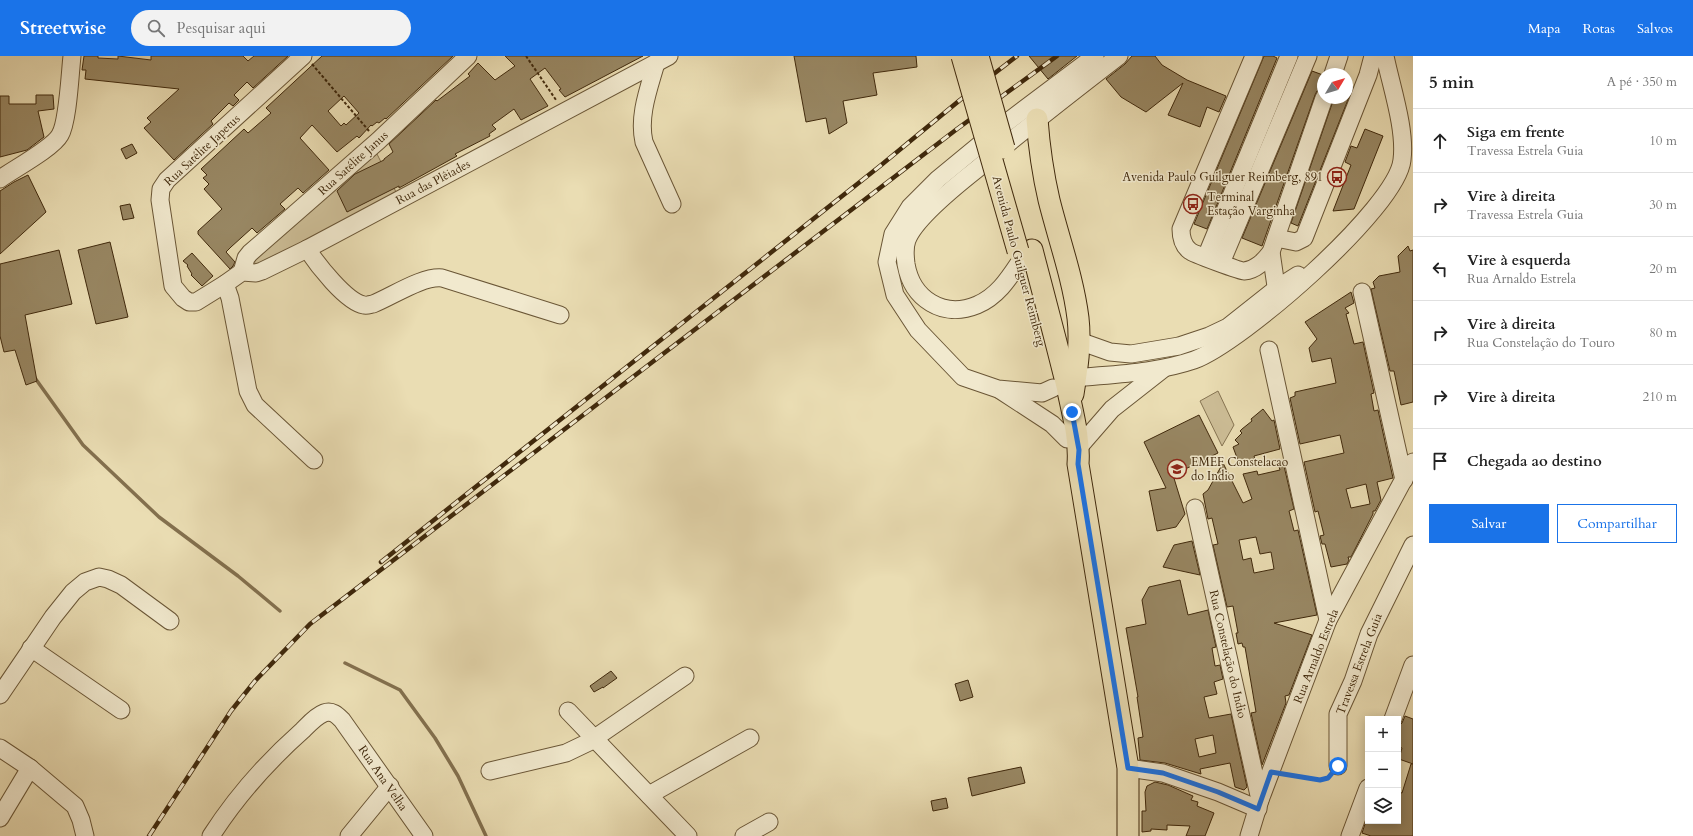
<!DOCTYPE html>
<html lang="pt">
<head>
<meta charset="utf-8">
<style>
  :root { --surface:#fff; --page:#f2f2f2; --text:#222; --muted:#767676; --line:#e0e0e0; --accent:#1a73e8 }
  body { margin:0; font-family:Cardo,serif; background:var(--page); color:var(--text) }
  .controls { position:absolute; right:12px; bottom:12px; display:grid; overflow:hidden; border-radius:0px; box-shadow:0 2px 10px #0003 }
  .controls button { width:36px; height:36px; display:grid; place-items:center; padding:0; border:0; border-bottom:1px solid var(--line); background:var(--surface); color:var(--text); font:20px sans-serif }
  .compass { position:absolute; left:1317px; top:12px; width:36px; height:36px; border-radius:50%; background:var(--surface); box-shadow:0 2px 10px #0003; rotate:52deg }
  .stop { position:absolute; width:12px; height:12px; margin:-9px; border:3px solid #1a73e8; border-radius:50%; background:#fff }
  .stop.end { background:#1a73e8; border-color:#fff; box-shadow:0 1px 4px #0008 }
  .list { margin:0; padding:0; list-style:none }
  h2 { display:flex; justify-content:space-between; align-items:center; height:52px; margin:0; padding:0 16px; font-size:17px }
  h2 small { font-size:13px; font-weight:400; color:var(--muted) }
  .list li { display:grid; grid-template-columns:26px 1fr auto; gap:12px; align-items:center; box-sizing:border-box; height:64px; padding:0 16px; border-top:1px solid var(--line) }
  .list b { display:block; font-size:15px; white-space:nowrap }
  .list p { margin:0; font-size:13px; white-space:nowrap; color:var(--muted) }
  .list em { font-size:13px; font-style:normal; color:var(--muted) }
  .actions { display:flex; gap:8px; padding:12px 16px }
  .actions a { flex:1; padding:9px 0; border:1px solid var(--accent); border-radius:0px; text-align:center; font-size:14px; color:var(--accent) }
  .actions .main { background:var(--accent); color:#fff }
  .icon { flex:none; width:22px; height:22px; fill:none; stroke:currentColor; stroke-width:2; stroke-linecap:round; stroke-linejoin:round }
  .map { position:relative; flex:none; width:1413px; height:780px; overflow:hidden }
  header { display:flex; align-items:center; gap:24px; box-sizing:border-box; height:56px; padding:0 20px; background:var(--accent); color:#fff }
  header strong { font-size:19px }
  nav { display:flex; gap:22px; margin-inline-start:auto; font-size:14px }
  .search { width:280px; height:36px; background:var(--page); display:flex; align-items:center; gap:10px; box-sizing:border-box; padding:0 14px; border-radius:22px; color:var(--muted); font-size:15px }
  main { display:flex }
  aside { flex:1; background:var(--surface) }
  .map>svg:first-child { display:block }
</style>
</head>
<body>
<header>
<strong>Streetwise</strong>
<div class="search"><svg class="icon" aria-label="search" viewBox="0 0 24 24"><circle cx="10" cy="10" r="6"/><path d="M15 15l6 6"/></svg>Pesquisar aqui</div>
<nav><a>Mapa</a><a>Rotas</a><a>Salvos</a></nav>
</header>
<main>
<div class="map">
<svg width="1413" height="780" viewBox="0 0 1413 780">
  <rect width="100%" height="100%" fill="#eaddb3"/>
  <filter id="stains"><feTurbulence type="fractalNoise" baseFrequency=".005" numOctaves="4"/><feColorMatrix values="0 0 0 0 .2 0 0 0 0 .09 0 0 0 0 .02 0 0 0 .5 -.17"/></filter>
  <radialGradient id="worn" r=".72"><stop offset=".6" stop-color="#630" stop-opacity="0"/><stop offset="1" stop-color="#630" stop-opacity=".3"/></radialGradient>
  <!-- green -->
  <g fill="#cdbe97" stroke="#867452">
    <path d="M374,92L396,136L261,208L253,207L252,198Z"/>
    <path d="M1218,335L1234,369L1222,390L1200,345Z"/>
  </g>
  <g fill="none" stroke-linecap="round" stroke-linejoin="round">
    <!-- stream -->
    <g stroke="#83704e" stroke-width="3.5">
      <path d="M35,322L83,389L159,461L238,520L280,555"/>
      <path d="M345,607L400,634L435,682L458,720L486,780"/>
    </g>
  </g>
  <!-- building -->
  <g fill="#988763" stroke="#40290c" fill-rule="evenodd">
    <path d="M84,0H98V2L118,3V0L151,4V0H243L248,5L254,0H288L253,32L247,26L234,39L239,44L233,50L229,47L211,65L213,68L174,104L144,72L151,66L147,62L179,33L85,23L86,14H82Z"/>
    <path d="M322,0H453L386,63L385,62L379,67L377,66L372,70L371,69L359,82L357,80L337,96L312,69L300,82L329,114L303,137L298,132L280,148L285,153L257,177L252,172L231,191L226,196L235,206L233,210L230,213L198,178V175L222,153L204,133L209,128L203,122L207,119L201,113L244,73L248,77L271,57L266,52ZM344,40L359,57L346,69L344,67L341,70L328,55Z"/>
    <path d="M505,0H643L565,41L559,34L561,33L545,12L530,23L548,50L521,64L514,53L492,69L496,73L489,78L490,80L455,98L457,100L399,132V130L347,156L337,135L355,118L384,104V103L393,96L389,88L436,44L437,45L470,20L468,18L478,7L495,24L515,10Z"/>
    <path d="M794,0H916L917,11L873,17L877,39L843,45L847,67L829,78L826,62L806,66Z"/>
    <path d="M1029,0H1077L1048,23Z"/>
    <path d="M1132,0H1155L1162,9L1187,24L1226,40L1219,56L1207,51L1200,71L1168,59L1183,27L1146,56L1121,41L1106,23L1125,8Z"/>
    <path d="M1264,0H1273L1277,2L1207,173L1194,168Z"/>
    <path d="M1312,15L1323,19V29L1322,32L1317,35L1315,39L1262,190L1242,182Z"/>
    <path d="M1347,28L1353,31L1298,170L1291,167L1334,42H1347Z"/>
    <path d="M36,39H53L54,53L38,55L44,81L27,94L0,101V40H9V48H36Z"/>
    <path d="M1365,73L1383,80L1354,153L1333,155L1351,109L1345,106L1351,90L1357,92Z"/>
    <path d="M132,88L137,97L126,103L121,93Z"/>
    <path d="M28,119L46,156L0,198V135L14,126Z"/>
    <path d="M130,148L134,162L123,164L120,150Z"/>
    <path d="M110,186L128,261L96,268L78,194Z"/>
    <path d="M1408,190L1410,195L1413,194V346L1401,349L1394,315H1390L1371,233L1375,232L1373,226L1379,220L1400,216L1398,200Z"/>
    <path d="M59,194L72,248L25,259L37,325L26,329L15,294L4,296L0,280V208Z"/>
    <path d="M192,197L213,220L202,230L191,219L192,218L187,210L188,209L183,205Z"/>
    <path d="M1351,236L1354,247L1345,252L1349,257L1346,258L1354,288L1363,286L1374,337L1371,338L1374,355L1378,354L1393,422L1377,426L1381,444L1375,455H1373V458L1351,501H1348L1349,504L1347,508L1331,511L1325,488H1322L1320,480L1324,479L1318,455L1315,456L1304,406L1344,397L1340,379L1300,388L1290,342L1295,340V336L1336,327L1331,302L1312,306L1309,292L1317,283L1305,266ZM1366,428L1370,448L1351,452L1346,433Z"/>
    <path d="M1263,353L1272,365L1274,364L1280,393L1254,400L1255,403L1240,410L1233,391L1239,388L1235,384L1242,377L1240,375L1242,373L1252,365L1251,363Z"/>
    <path d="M1199,359L1218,397L1173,419L1185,458L1176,471L1157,475L1149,435L1166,432L1144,386Z"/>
    <path d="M1223,407L1243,447L1252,443L1243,418L1257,415L1258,419L1280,414L1279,411L1284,410L1294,453L1289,455L1294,475L1298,474L1317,559L1274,567L1312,579L1289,639L1285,640L1286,647L1262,709L1251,657L1256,656L1245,591H1243L1242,587L1238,588L1236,577H1238L1233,550L1227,551L1213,489L1218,488L1212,462L1208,463L1203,438L1208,434ZM1256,481L1260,498L1271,496L1274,513L1254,517L1251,502L1243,504L1239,484Z"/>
    <path d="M1192,485L1200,519L1163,511L1174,489Z"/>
    <path d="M1180,524L1188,559L1208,554L1216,591L1212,592L1215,610L1220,609L1223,623L1214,626L1217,638L1204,641L1209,662L1231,658L1247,731L1244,734L1235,731L1230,707L1200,713L1201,718L1165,707L1140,704L1138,682L1143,681L1137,641H1138L1126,572L1146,568L1142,544L1149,531ZM1213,679L1216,697L1199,701L1195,683Z"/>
    <path d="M611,615L617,622L603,632V631L594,636L590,630Z"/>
    <path d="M968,624L973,641L960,645L955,628Z"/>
    <path d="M1405,660L1413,663V708L1399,703L1402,692L1398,690V671L1402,667Z"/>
    <path d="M1411,708H1413V780H1371L1362,777L1366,765H1398V736L1402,737Z"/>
    <path d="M1021,711L1025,727L972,740L968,722Z"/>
    <path d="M1155,726L1168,729L1193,740L1191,744L1198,746L1197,750L1214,757L1205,780H1186L1190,770L1167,769V774L1151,773V775L1142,776V755H1146L1145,736L1147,730Z"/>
    <path d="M946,742L948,752L933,755L931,745Z"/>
  </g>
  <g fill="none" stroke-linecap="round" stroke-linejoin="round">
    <defs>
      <g id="minor">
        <path d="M303,0L167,124L161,133L160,144L173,230L183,242L189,246H196L225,228L242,216L256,217L262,215L307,193L669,0"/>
        <path d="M1254,0L1181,173C1181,181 1182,189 1190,195C1194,198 1240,215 1244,215C1256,214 1264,205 1271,196L1324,42"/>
        <path d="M656,7C649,32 638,60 644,86L672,148"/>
        <path d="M1333,18L1339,0"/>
        <path d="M0,123C14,113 53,92 60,79C68,66 70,17 72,0"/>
        <path d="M1276,182L1296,186L1304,182L1368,19L1373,0"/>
        <path d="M307,193C317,208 346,246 364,249C367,250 371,248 373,248C393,240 422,220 442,222L560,259"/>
        <path d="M1271,196L1277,237L1275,243"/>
        <path d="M1206,201L1289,0"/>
        <path d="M1021,204C1009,222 998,240 977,249C943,263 912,243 906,208C905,200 904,192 907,184C915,162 958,128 977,113C1023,74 1071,37 1119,0"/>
        <path d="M1221,207L1308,0"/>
        <path d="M242,216L246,202L250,197L378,85L468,0"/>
        <path d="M225,228L230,242L248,335L255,349L314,404"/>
        <path d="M1362,236L1404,424"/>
        <path d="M1079,285L1110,296L1131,298L1179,290L1209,280L1228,271L1276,233L1298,219"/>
        <path d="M1269,294L1328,564"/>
        <path d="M1075,322C1115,318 1156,317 1194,304C1241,287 1397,152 1402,104C1406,73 1391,30 1385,0"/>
        <path d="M1053,332L1042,337L998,333L963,321L918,274L895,239L887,206L893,178L910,151L938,123L1006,67L1095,0"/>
        <path d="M1000,334L1052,368L1067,383"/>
        <path d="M1079,391L1112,353L1163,313"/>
        <path d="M1195,452L1260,744"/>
        <path d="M31,592L121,654"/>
        <path d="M0,639L53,561L73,536L85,526L99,521L108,523L121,529L170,565"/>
        <path d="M568,655L688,780"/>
        <path d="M1393,663L1413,609"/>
        <path d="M0,692L30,712L75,750L81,764L85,780"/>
        <path d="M1338,710V658L1353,625L1369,578L1413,489"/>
        <path d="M1128,712L1163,717L1218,736L1258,753"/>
        <path d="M490,715L566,697L589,686L685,620"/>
        <path d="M649,739L750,682"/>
        <path d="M0,762L30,712"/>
        <path d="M211,780C236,741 268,705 303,674C309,668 316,660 324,657C332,654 337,659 342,664L424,780"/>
        <path d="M349,780L390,730"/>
        <path d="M744,780L769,766"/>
        <path d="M1249,780L1260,744L1328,564L1413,406"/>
        <path d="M1350,780L1368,732"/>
      </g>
      <g id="major">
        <path d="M1037,63C1039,90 1043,118 1049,144C1059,184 1073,222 1078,262C1081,288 1077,313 1073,338"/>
        <path d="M1032,194C1044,240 1056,285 1067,330C1072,355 1080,382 1078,408L1128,712V780"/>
      </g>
    </defs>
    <!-- minor casing -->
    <use href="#minor" stroke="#6a5636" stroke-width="19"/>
    <!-- major casing -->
    <use href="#major" stroke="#40290c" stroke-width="23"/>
    <!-- path -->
    <g stroke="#40290c" stroke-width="2" stroke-dasharray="3 2" stroke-linecap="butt">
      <path d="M526,0L556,44"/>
      <path d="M312,8L369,75"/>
      <path d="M1284,718L1320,724L1330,720"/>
    </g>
    <!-- minor -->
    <use href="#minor" stroke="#f1e9ce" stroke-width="17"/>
    <!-- major -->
    <use href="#major" stroke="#eaddb3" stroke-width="21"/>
    <defs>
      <g id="rail">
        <path d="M381,506L880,110L960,44L1017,0"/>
        <path d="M149,780L231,655L255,625L310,568L957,73L1057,0"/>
      </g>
    </defs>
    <!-- rail casing -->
    <use href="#rail" stroke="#40290c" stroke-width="4.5"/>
    <!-- rail -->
    <use href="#rail" stroke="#f1e9ce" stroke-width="3" stroke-dasharray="9" stroke-linecap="butt"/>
    <defs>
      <g id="major-bridge">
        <path d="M962,0L1018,195"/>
        <path d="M978,0L1004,92"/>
      </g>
    </defs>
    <!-- major-bridge casing -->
    <use href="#major-bridge" stroke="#40290c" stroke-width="23" stroke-linecap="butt"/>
    <!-- major-bridge -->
    <use href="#major-bridge" stroke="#eaddb3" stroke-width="21"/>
  </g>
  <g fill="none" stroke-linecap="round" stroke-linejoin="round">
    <!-- route -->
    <path stroke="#1a73e8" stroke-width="5" d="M1072,356L1079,394L1078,408L1128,712L1163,717L1218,736L1258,753L1271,716L1320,724L1328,722L1338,710"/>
  </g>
  <!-- icons -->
  <defs>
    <symbol id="bus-ring" viewBox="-11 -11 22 22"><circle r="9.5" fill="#f1e9ce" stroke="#8f2418" stroke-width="1.5"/><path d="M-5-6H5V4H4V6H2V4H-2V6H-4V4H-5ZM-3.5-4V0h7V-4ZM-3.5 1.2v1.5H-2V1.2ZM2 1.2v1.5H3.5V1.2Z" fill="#8f2418"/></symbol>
    <symbol id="school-ring" viewBox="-11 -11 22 22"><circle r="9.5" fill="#f1e9ce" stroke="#8f2418" stroke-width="1.5"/><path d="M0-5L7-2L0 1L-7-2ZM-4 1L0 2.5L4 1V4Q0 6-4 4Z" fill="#8f2418"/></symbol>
  </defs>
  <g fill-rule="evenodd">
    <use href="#bus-ring" x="1326" y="110" width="22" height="22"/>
    <use href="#bus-ring" x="1182" y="137" width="22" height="22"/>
    <use href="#school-ring" x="1166" y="402" width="22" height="22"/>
  </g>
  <g text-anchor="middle" stroke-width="3" stroke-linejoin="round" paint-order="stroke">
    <!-- street labels -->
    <g font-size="12" fill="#40290c" stroke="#f1e9ce">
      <text transform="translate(202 94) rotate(-43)" y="4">Rua Satélite Japetus</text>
      <text transform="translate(353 107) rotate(-42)" y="4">Rua Satélite Janus</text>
      <text transform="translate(433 126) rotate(-28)" y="4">Rua das Plêiades</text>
      <text transform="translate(1019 205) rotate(75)" y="4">Avenida Paulo Guilguer Reimberg</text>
      <text transform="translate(1228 598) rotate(77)" y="4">Rua Constelação do Indio</text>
      <text transform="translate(1316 600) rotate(-68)" y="4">Rua Arnaldo Estrela</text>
      <text transform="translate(1359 608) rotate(-69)" y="4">Travessa Estrela Guia</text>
      <text transform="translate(383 722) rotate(55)" y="4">Rua Ana Velha</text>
    </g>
    <!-- poi labels -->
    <g font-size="12" fill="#40290c" stroke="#f1e9ce" text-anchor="start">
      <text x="1323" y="125" text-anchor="end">Avenida Paulo Guilguer Reimberg, 891</text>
      <text x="1207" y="145">Terminal<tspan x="1207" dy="14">Estação Varginha</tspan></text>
      <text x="1191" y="410">EMEF Constelacao<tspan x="1191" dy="14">do Indio</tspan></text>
    </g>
  </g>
  <rect width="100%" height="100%" filter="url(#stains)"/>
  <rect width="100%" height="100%" fill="url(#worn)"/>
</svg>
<div class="controls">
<button>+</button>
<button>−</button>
<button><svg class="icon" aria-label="layers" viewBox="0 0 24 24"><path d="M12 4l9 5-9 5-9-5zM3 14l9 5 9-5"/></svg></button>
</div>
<svg class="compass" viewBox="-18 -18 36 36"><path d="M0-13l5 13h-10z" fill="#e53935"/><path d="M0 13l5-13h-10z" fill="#767676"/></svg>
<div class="stop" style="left:1338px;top:710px"></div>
<div class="stop end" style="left:1072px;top:356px"></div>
</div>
<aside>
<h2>5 min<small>A pé · 350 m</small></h2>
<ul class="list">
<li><svg class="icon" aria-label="ahead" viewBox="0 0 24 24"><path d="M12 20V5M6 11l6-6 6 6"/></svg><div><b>Siga em frente</b><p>Travessa Estrela Guia</p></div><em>10 m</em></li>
<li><svg class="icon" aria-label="right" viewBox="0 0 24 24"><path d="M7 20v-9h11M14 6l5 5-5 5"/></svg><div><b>Vire à direita</b><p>Travessa Estrela Guia</p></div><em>30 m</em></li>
<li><svg class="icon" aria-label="left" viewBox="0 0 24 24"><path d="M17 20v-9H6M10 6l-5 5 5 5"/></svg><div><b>Vire à esquerda</b><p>Rua Arnaldo Estrela</p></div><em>20 m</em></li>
<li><svg class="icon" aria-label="right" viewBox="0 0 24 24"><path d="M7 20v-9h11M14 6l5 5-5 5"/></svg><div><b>Vire à direita</b><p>Rua Constelação do Touro</p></div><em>80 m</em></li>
<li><svg class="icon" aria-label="right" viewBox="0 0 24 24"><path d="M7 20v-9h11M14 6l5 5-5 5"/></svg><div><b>Vire à direita</b></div><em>210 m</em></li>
<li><svg class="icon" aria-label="arrive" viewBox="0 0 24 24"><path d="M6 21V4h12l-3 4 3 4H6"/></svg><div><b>Chegada ao destino</b></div></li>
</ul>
<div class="actions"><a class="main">Salvar</a><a>Compartilhar</a></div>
</aside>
</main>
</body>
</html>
